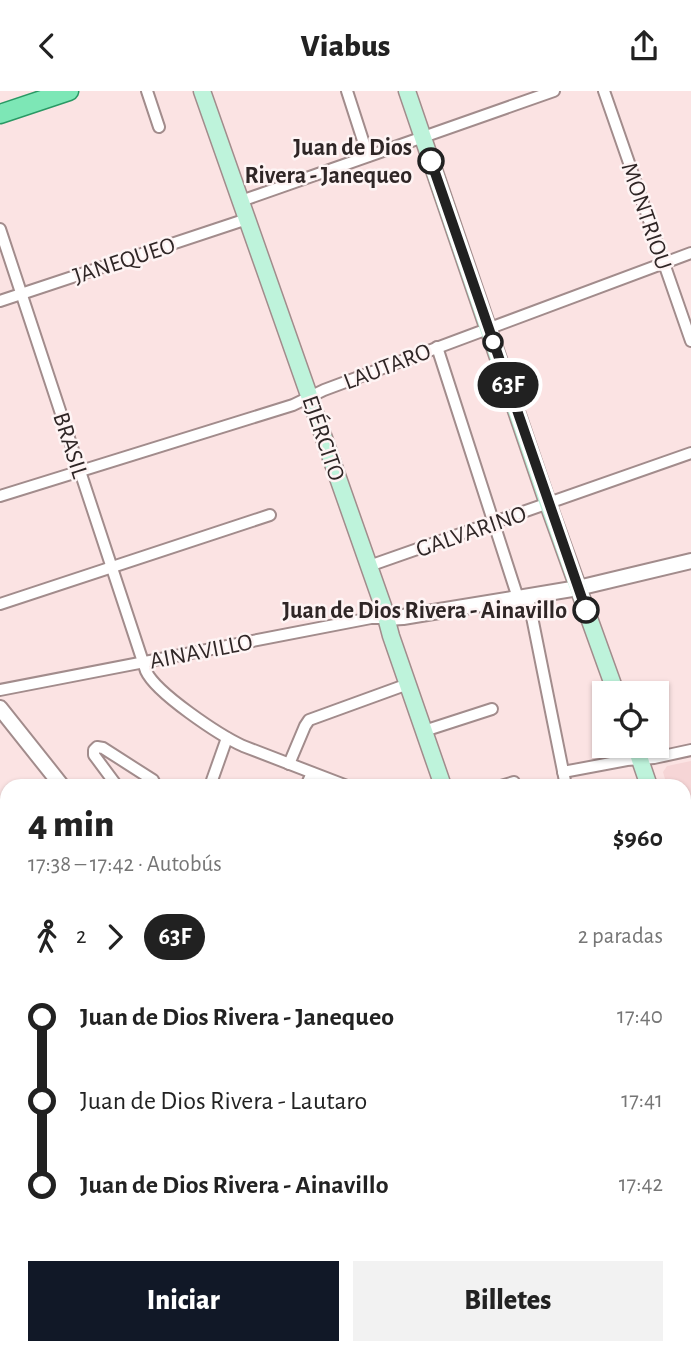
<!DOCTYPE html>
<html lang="es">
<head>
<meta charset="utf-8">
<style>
	:root { --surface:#fff; --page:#f2f2f2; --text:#222; --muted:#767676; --accent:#111827 }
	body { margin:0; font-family:"Alegreya Sans",sans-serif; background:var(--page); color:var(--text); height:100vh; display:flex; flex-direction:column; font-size:26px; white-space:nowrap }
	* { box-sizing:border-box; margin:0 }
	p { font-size:23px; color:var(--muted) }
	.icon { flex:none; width:38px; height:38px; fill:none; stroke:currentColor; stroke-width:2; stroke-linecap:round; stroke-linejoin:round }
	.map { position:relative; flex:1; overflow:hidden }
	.side { position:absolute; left:0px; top:688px; width:691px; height:576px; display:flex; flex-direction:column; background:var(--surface); border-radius:21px 21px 0 0; box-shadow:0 2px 5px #0004 }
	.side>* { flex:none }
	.badge { padding:0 14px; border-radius:23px; font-size:24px; line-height:46px }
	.tools { position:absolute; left:592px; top:590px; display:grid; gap:14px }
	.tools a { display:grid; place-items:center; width:77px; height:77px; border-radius:0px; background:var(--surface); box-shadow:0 2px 5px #0004; font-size:35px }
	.map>.badge { position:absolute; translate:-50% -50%; box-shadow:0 0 0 4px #fff }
	.legs { display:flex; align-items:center; gap:10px; height:77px; padding:0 28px; font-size:23px }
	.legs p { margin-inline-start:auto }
	.head { display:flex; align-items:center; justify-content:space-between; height:119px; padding:0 28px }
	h1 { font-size:38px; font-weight:800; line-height:52px }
	.cta { display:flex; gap:14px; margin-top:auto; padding:14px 28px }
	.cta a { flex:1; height:80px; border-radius:0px; background:var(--accent); color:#fff; font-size:28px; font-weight:800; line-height:80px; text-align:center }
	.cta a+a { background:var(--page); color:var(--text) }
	ul { padding:0 28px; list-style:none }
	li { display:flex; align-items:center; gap:24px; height:84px; font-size:26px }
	li i { display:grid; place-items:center; width:10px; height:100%; margin:0 9px; background:currentColor }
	li i::after { content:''; width:18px; height:18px; margin:-9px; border:5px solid; border-radius:50%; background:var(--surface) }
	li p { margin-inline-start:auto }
	li:first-child i { background:linear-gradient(#0000 50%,currentColor 0) }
	li:last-child i { background:linear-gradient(currentColor 50%,#0000 0) }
	header { display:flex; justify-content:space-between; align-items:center; height:91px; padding:0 28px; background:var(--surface); font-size:32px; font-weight:800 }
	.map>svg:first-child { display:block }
	.built { fill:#f6d5d6 }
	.green { fill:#e5c2c3 }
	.water { fill:#ae8c8d; stroke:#886d6e; stroke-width:2 }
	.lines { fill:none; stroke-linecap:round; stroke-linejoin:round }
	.minor-casing { stroke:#a28c8c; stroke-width:14 }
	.tertiary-casing { stroke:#a28c8c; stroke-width:18 }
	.secondary-casing { stroke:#a28c8c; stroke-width:19 }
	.primary-casing { stroke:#299964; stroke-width:21 }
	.minor { stroke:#fff; stroke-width:10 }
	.tertiary { stroke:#fff; stroke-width:14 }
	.secondary { stroke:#bef3db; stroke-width:16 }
	.primary { stroke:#7de7b6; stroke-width:18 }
	.rail { stroke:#958585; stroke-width:3.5 }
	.line-1-casing { stroke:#fff; stroke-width:16 }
	.line-1 { stroke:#212121; stroke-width:10 }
	.stop-1-dot { fill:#fff; stroke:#212121; stroke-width:3.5 }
	.labels { text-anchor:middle; stroke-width:5; stroke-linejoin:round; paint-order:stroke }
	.stop-label { font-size:24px; font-weight:bold; fill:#2f2626; stroke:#fef4f4; text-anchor:end }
	.street-label { font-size:24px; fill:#2f2626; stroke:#fef4f4 }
</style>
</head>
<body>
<header><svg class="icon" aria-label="back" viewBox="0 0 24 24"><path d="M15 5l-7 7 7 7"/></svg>Viabus<svg class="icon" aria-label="share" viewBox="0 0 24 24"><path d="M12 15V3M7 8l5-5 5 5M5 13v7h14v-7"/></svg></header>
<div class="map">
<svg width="691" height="1263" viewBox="0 0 691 1263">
	<rect width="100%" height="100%" fill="#fbe3e3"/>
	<g class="built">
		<path d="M691,670V768L684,747V695H667L663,681L667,675Z"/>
		<path d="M0,1098L7,1133V1212L0,1176Z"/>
	</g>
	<path class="green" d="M542,1256L566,1263H369L368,1257Z"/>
	<path class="water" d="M379,1257H466L471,1263H435L428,1259L422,1258L419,1259L416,1263H380Z"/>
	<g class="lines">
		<g class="minor-casing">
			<g id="minor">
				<path d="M147,0L159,36"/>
				<path d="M347,0L368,65"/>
				<path d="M604,0L691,250"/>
				<path d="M241,110L554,0"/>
				<path d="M0,138L146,580C156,602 219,644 243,655L347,695"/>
				<path d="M0,210L247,128"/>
				<path d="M437,256L518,507"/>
				<path d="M0,405L293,314L324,299L691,162"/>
				<path d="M369,475L691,362"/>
				<path d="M528,506L566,695"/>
				<path d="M0,513L270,424"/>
				<path d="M0,599L371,527H386"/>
				<path d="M424,640L492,618"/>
				<path d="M289,673L305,635L309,629L408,593"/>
				<path d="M563,681L627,669L654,667L691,659"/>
				<path d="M117,695L94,664V659L97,656L103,657L153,689L156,695"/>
				<path d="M210,695L227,647"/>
				<path d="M306,695L312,682"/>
				<path d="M501,695L514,691"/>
				<path d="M684,841H691"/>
				<path d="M0,1009L7,1015"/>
				<path d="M684,1010H691"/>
				<path d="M0,1028L7,1027"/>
				<path d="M0,1058L7,1091"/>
				<path d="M684,1134H691"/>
				<path d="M41,1256L43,1263"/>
				<path d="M130,1263L143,1256"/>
				<path d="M282,1263L296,1256"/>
			</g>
		</g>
		<g class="tertiary-casing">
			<g id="tertiary">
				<path d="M386,527L403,526L578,497L691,470"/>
				<path d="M0,617L62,695"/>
				<path d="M0,835L7,861"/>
				<path d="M684,921L691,920"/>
				<path d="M0,1244L4,1263"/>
				<path d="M111,1256L112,1263"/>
				<path d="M570,1256L595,1263"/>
			</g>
		</g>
		<g class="secondary-casing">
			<g id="secondary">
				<path d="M202,0L383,515L391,545L443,695"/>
				<path d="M407,0L548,413L616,602"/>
				<path d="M635,654L649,695"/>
				<path d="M684,794L691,814"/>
				<path d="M640,1256L642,1263"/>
			</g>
		</g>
		<g class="primary-casing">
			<path id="primary" d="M0,23L69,0"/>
		</g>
		<use href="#minor" class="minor"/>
		<use href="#tertiary" class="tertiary"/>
		<use href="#secondary" class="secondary"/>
		<use href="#primary" class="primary"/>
		<g class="rail">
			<path d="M0,1158L7,1192"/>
			<path d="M21,1256L22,1263"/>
		</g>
	</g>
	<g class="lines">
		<g class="line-1-casing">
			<path id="line-1" d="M431,70L586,519"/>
		</g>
		<use href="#line-1" class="line-1"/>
	</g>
	<g class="stop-1-dot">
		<circle cx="431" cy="70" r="12"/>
		<circle cx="493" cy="251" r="9"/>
		<circle cx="586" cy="519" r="12"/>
	</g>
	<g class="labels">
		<g class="stop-label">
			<text x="412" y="64">Juan de Dios<tspan x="412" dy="28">Rivera - Janequeo</tspan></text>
			<text x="567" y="527">Juan de Dios Rivera - Ainavillo</text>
		</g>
		<g class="street-label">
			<text transform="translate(647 125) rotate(71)" y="8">MONTRIOU</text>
			<text transform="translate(124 169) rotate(-18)" y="8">JANEQUEO</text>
			<text transform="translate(387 275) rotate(-21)" y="8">LAUTARO</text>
			<text transform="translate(324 347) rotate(71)" y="8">EJÉRCITO</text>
			<text transform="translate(71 354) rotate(72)" y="8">BRASIL</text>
			<text transform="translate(471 440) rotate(-19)" y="8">GALVARINO</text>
			<text transform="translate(201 560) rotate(-11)" y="8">AINAVILLO</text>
		</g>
	</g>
</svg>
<div class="tools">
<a><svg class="icon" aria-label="locate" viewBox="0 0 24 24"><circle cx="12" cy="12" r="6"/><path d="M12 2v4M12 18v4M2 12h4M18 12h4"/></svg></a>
</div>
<b class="badge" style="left:508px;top:294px;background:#212121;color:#fff">63F</b>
<section class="side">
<div class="head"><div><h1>4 min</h1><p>17:38 – 17:42 · Autobús</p></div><b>$960</b></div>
<div class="legs"><svg class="icon" aria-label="walk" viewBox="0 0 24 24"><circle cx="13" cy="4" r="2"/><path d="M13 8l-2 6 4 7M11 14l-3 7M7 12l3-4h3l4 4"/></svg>2<svg class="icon" aria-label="forward" viewBox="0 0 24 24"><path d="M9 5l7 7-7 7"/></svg><b class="badge" style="background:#212121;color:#fff">63F</b><p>2 paradas</p></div>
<ul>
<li><i style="color:#212121"></i><b>Juan de Dios Rivera - Janequeo</b><p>17:40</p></li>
<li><i style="color:#212121"></i><span>Juan de Dios Rivera - Lautaro</span><p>17:41</p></li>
<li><i style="color:#212121"></i><b>Juan de Dios Rivera - Ainavillo</b><p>17:42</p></li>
</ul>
<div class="cta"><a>Iniciar</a><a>Billetes</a></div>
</section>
</div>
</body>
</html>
